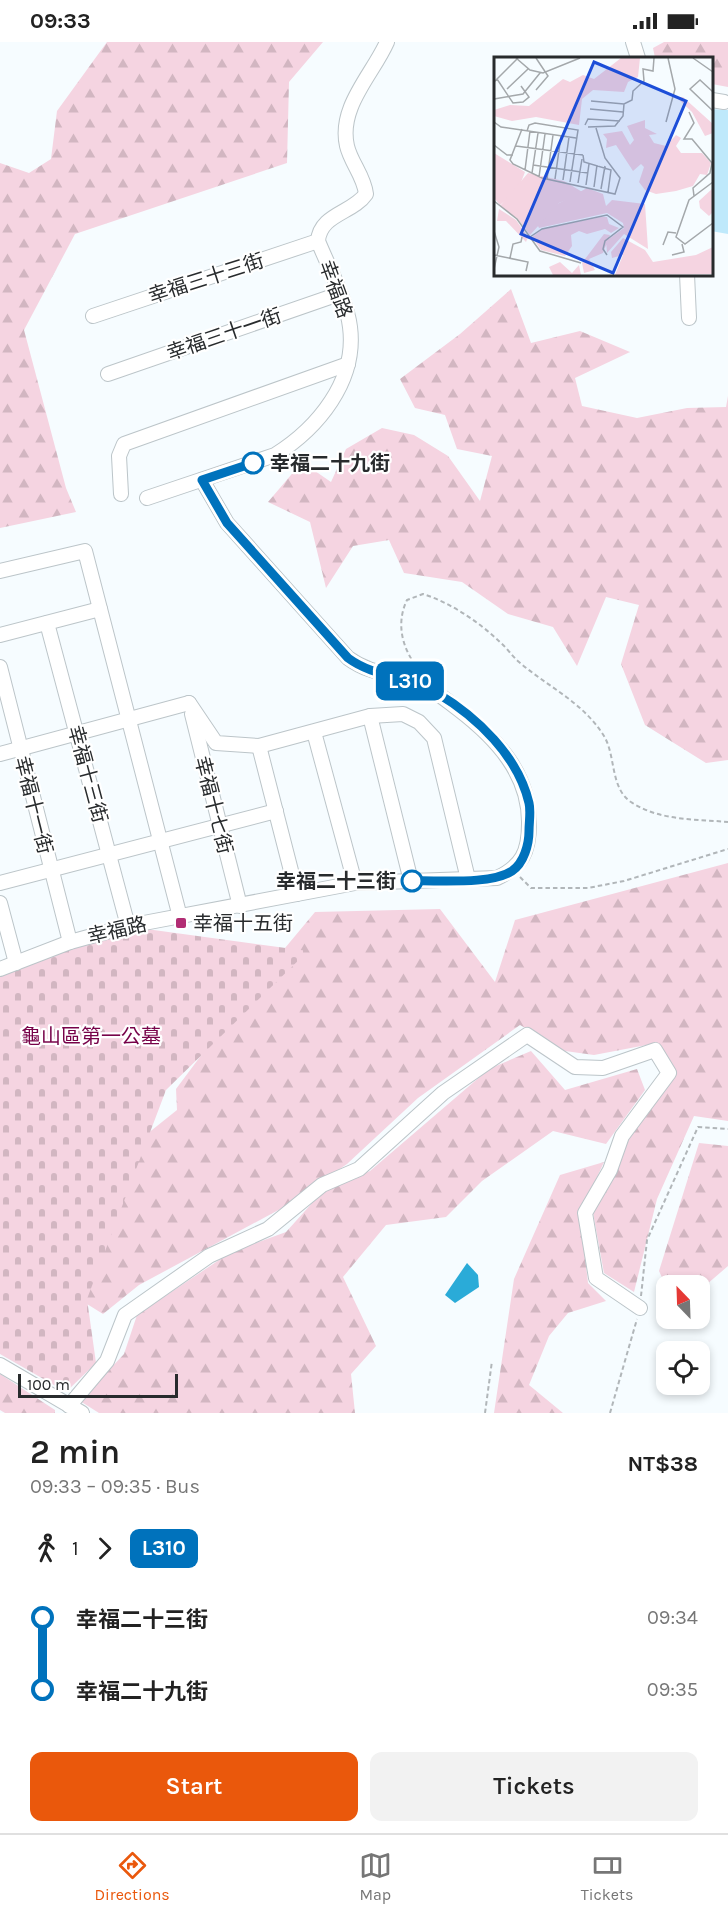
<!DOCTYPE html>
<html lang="en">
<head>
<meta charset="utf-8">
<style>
	:root { --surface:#fff; --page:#f2f2f2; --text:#222; --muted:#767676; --line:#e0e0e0; --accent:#ea580c }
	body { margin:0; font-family:Karla,"Noto Sans TC",sans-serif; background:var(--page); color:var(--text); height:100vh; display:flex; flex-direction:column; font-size:22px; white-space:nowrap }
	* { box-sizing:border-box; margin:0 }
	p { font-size:20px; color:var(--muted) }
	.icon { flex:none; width:33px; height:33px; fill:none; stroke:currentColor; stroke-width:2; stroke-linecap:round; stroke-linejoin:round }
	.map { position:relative; height:1371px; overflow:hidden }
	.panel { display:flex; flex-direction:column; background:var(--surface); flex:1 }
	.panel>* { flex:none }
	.badge { padding:0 12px; border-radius:9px; font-size:21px; line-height:39px }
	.needle { width:39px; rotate:337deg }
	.tools { position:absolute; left:656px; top:1233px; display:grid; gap:12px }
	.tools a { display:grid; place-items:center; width:54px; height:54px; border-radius:12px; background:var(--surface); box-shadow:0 3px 9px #0003; font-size:30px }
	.scale { position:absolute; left:18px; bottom:15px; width:160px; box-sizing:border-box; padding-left:6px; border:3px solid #282b2d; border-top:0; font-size:16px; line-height:21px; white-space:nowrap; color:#282b2d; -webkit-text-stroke:4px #fff; paint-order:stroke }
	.map>.badge { position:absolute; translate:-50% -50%; box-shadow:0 0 0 3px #fff }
	.legs { display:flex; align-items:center; gap:9px; height:66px; padding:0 30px; font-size:20px }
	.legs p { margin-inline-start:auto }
	.overview { display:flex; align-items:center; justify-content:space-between; height:102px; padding:0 30px }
	h1 { font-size:33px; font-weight:600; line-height:45px }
	.cta { display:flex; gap:12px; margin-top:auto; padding:12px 30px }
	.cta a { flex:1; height:69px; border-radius:12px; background:var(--accent); color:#fff; font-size:24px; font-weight:600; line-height:69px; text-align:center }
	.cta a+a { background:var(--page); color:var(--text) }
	ul { padding:0 30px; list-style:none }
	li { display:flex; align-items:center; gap:21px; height:72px; font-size:22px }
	li i { display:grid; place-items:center; width:9px; height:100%; margin:0 8px; background:currentColor }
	li i::after { content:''; width:15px; height:15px; margin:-8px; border:4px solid; border-radius:50%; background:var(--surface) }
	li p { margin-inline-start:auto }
	li:first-child i { background:linear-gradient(#0000 50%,currentColor 0) }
	li:last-child i { background:linear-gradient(currentColor 50%,#0000 0) }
	.status { display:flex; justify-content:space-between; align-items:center; height:42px; padding:0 30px; background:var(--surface); direction:ltr }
	.status svg { height:16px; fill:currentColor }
	.tabs { display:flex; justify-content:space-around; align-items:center; height:84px; border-top:2px solid var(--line); background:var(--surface); font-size:16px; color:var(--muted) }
	.tabs a { display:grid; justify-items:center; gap:3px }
	.tabs .current { color:var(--accent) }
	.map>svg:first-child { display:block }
	.forest { fill:url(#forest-firs) }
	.cemetery { fill:url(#cemetery-stones) }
	.water { fill:#2aabd8 }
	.building { fill:#bfe9fb }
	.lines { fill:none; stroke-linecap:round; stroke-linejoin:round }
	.minor-casing { stroke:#bcc5c9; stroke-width:16 }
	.path { stroke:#b1b6b9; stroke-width:2; stroke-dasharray:4.5 3; stroke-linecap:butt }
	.minor { stroke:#fff; stroke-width:14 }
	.line-1-casing { stroke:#fff; stroke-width:14 }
	.line-1 { stroke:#0072bc; stroke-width:9 }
	.stop-1-dot { fill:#fff; stroke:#0072bc; stroke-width:3 }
	.poi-dot { fill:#b12d74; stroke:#fff; stroke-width:2 }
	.labels { text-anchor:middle; stroke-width:4.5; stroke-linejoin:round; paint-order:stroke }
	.street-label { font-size:20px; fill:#282b2d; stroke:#fff }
	.stop-label { font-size:20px; font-weight:bold; fill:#282b2d; stroke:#fff; text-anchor:start }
	.poi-label { font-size:20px; fill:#282b2d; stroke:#fff; text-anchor:start }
	.park-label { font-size:20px; fill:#770249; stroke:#fff }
	.inset-road { fill:none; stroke:#a4a8ab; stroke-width:1.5 }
	.view { fill:#1d4ed8; fill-opacity:0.15; stroke:#1d4ed8; stroke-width:3 }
	.inset-edge { fill:none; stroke:#282b2d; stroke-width:3 }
</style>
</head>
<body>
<div class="status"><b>09:33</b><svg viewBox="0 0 49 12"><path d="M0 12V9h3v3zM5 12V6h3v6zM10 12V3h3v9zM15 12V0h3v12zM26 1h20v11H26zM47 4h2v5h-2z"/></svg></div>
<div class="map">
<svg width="728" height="1371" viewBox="0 0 728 1371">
	<defs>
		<pattern id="forest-firs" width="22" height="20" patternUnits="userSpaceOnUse" patternTransform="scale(1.5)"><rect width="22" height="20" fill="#f5d4e1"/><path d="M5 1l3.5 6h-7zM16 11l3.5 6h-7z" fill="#d2b6c1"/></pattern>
		<pattern id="cemetery-stones" width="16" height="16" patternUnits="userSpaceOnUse" patternTransform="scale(1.5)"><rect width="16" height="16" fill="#f5d4e1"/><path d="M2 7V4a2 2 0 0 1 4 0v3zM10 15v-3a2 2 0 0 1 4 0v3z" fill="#d2b6c1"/></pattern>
	</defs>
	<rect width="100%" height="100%" fill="#f6fcff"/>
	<g class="forest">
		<path d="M107,0H323L289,40L287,121L75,192L24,288L66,446L76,470L0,486V121L29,131L51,117L57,69Z"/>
		<path d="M664,0H728V45L712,42V16H655L653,6Z"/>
		<path d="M511,247L531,301L580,289L630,310L575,336L582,364L637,376L687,366L726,365L728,354V718L706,721L645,683L621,622L639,563L606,555L577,624L553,585L508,572L462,540L404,531L389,498L353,504L326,546L310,480L268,460L302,420L331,440L346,407L382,386L414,393L448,414L480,459L492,414L457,407L445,373L415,366L400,337L460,292Z"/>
		<path d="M728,821V1079L694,1074L657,1157L634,1250L604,1231L593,1171L630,1095L676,1033L657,1001L594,1013L565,1009L520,983L418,1056L347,1122L284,1165L139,1243L103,1272L79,1257L122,1112L177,1068L176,1047L250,948L315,870L440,867L495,940L515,878Z"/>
		<path d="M531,1009L565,1048L637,1027L645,1048L606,1102L553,1089L482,1139L446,1175L386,1183L343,1235L376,1304L351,1332L355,1371H99L80,1359L124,1312L137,1273L231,1210L286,1190L323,1149L370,1129L489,1027Z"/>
		<path d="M699,1101L728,1104V1224L699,1249V1244H666L659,1229Z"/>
		<path d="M604,1120L580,1172L588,1241L606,1259L568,1271L549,1294L529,1343L563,1371H494L514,1237L560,1133Z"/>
		<path d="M0,1332L55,1368V1371H5L0,1368Z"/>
	</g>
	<path class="cemetery" d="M139,886L308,909L166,1048L87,1257L96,1321L66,1350L0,1312V931L72,904Z"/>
	<path class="water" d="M467,1221L478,1233L479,1245L455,1261L445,1253Z"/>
	<path class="building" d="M711,67L728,68V192L711,189Z"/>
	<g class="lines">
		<g class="minor-casing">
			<g id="minor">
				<path d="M633,0L638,16"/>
				<path d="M712,58L724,60"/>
				<path d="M687,232L689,276"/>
				<path d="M93,274L318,199"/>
				<path d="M108,332L339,252"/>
				<path d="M121,452L119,414L124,402L348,322"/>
				<path d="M147,456L275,413C318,386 357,339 350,285C347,259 328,224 318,199C320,172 353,171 366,152C364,134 351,121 347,104C338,65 373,32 387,0"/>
				<path d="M0,529L85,509L180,875"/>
				<path d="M47,581L128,884"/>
				<path d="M0,593L100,567"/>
				<path d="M0,625L70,900"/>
				<path d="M189,661L216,701L259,704L370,674L403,672L419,680L434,696L468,837"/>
				<path d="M192,672L240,864"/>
				<path d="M370,674L411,839"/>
				<path d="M314,690L355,841"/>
				<path d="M259,704L297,852"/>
				<path d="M0,712L189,661"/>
				<path d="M0,841L276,769"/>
				<path d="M0,861L16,921"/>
				<path d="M0,927L70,900L128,884L355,841L497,836C522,824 529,810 529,782C530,732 496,696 458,667C446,658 435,648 420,642C395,632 371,633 348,616L227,481L202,438"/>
				<path d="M0,1323L82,1371"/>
				<path d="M69,1364L107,1319L125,1273L209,1214L268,1187L322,1143L359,1127L443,1051L527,993L575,1025L603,1026L655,1008L669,1031L622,1094L610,1128L585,1171L596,1236L640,1266"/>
			</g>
		</g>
		<g class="path">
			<path d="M420,629C403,609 395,583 407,558L423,552C451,561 479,580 500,600C507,606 512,614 519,620C548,645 583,660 604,694C616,714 610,746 631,760C659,779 696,777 728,780"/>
			<path d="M520,835L531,846H588L624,839L728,807"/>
			<path d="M641,1254L647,1198L698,1085L728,1087"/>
			<path d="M485,1371L492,1319"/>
			<path d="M610,1371L637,1277"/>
		</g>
		<use href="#minor" class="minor"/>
	</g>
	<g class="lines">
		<g class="line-1-casing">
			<path id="line-1" d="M253,421L202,438L227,481L348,616C375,636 409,634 437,651C477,675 518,714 529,761C531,769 529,780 529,789C529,802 524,821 512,829C491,843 438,838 412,839"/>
		</g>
		<use href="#line-1" class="line-1"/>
	</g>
	<g class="stop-1-dot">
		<circle cx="253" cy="421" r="10"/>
		<circle cx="412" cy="839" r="10"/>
	</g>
	<rect class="poi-dot" x="175" y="875" width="12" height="12" rx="3"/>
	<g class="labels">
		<g class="street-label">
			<text transform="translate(206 236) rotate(-18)" y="7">幸福三十三街</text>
			<text transform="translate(336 247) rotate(70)" y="7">幸福路</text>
			<text transform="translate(224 292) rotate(-19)" y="7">幸福三十一街</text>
			<text transform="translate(88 732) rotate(75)" y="7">幸福十三街</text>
			<text transform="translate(34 763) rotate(76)" y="7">幸福十一街</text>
			<text transform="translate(214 763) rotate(76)" y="7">幸福十七街</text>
			<text transform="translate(117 888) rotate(-13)" y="7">幸福路</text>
		</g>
		<g class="stop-label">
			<text x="270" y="428">幸福二十九街</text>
			<text x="396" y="846" text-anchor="end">幸福二十三街</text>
		</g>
		<g class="poi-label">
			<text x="193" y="888">幸福十五街</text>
		</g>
		<g class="park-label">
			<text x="91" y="1001">龜山區第一公墓</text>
		</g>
	</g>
	<g transform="translate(494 15)">
		<rect width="219" height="219" fill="#f6fcff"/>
		<path d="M127,1H146L144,20L134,25L130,35L99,33L88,42L85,68L42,60L18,64L0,59V53L16,48L35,49L69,22L76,25L89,18L100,22ZM182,40H189L219,67V76L211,79L198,55ZM151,63V71L163,77L155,78L160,86L172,89L182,78L187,81L182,89L187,96H208L217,106L213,118L206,117L199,129L182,134L162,137L151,133L145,125L150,110L147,107L139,114L122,88L112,91L113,82L109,77L128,74L136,88L140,83L133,69ZM0,96L31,115L24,133L6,148L0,141ZM93,131L109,137L112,149L118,143L151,147L154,192L130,177L113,196L112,184L130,171L129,166L113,156L45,171L43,167L56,151ZM5,152L22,163L34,180L32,185L12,164H3ZM107,160H113L115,167L125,171L117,176L111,172L93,177L85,174L77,178L78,189L71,199L47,193L38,180L49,172ZM110,177L116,178L109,196L95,202L101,213L90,216L88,206ZM129,181L151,193L159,205L202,198L219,190V217L121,218L129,198L118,201L117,195ZM66,205L78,216L85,208L87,218H59L55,210Z" fill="#f5d4e1"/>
		<path d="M34,116L70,124L90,136L65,146L36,178L23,161L6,149Z" fill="#f5d4e1"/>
		<path d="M219,131V155L215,159L206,151L205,144Z" fill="#f5d4e1"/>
		<path class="inset-road" d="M22,1L36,13L49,16L86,1M199,1L219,15M3,22L19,46L29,45L35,40L27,29M0,25L24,1M13,32L34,12M42,33L54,19L42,1M219,35L206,23L196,32L219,54M0,42L29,37L46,16M97,44L130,47L138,43L139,34L150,24L149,12L159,14L160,1M96,52L129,55M195,55L200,66L190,82H198L218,106L216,116L199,131L200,139M0,65L7,70L82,81M172,65L181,32L174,1M91,68L94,62L126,64M94,70L121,69L129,59L130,47M28,72L16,103L19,107L48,121L121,137L126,121L111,101L102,71M33,74L35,68L41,66L84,73L76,125M0,88L13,98H19M22,89L89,98M89,98L90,105L117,113L114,135M39,108L94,116M31,113L36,74M38,116L44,76M45,120L51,77M53,122L59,78M61,122L67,79M69,123L75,80M219,125L195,143L182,180L191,187L219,166M84,126L88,102M92,128L95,107M100,130L103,108M107,132L111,109M0,144L23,162L46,194L87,206M0,174L5,190L0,212M36,180L48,172L113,158L129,170L111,184L109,192L113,198M169,188L174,175L182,176M0,198L34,205L32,214M178,198L190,195L188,187M16,201L19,187L27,185L28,180"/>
		<path class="view" d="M100,5L192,44L119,216L27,177Z"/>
		<rect width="219" height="219" class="inset-edge"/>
	</g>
</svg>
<div class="tools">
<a><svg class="needle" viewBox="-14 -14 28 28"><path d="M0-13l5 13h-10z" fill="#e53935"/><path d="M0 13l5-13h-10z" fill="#767676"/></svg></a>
<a><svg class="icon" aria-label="locate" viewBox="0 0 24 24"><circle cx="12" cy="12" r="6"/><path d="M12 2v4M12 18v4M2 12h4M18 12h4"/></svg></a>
</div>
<div class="scale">100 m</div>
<b class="badge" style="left:410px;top:639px;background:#0072bc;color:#fff">L310</b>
</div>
<section class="panel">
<div class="overview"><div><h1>2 min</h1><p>09:33 – 09:35 · Bus</p></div><b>NT$38</b></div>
<div class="legs"><svg class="icon" aria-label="walk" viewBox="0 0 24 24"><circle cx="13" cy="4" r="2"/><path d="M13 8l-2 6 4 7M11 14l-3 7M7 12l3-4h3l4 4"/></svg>1<svg class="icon" aria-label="forward" viewBox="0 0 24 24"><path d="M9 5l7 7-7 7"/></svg><b class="badge" style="background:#0072bc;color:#fff">L310</b></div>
<ul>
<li><i style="color:#0072bc"></i><b>幸福二十三街</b><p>09:34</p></li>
<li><i style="color:#0072bc"></i><b>幸福二十九街</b><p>09:35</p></li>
</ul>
<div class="cta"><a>Start</a><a>Tickets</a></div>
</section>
<nav class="tabs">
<a class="current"><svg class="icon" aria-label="directions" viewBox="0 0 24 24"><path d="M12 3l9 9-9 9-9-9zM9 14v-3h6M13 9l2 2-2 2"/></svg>Directions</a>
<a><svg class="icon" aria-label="map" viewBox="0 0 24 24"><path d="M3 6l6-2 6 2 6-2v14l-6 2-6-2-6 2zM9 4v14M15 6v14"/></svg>Map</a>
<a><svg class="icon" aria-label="tickets" viewBox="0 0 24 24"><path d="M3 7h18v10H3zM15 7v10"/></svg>Tickets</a>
</nav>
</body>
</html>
